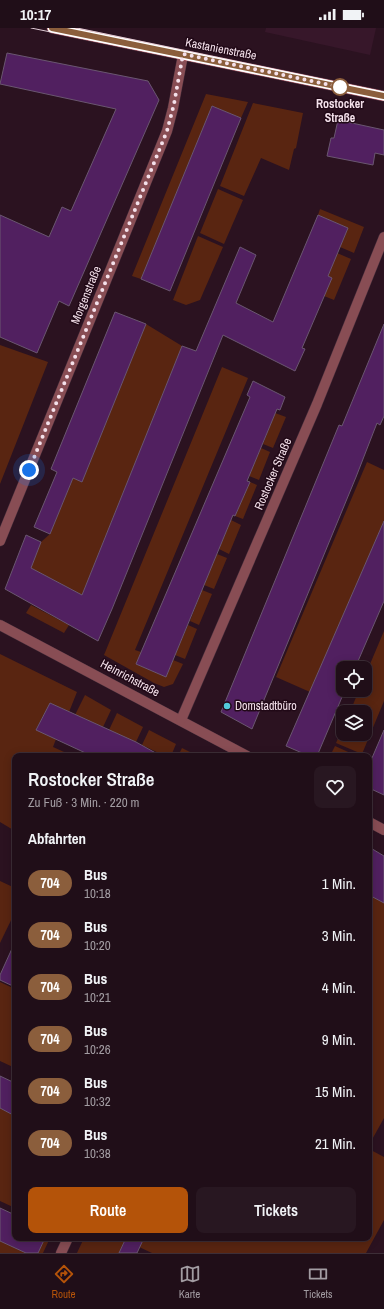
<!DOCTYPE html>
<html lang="de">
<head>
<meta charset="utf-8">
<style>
	:root { --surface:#200e18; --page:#281721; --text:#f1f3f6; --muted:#a29ca2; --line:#3d2e37; --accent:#b45309 }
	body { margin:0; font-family:"Archivo Narrow",sans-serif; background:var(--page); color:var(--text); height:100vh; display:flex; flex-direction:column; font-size:15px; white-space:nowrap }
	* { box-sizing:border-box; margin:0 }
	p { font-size:13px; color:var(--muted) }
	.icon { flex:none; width:22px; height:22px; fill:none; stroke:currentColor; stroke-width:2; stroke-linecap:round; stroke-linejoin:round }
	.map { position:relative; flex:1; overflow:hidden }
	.drawer { position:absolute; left:12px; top:725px; width:360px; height:488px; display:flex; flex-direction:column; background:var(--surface); border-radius:8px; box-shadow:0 2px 10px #0003,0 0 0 1px var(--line) }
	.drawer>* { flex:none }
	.badge { padding:0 8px; border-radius:13px; font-size:14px; line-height:26px }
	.controls { position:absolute; left:336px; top:633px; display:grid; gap:8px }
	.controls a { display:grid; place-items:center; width:36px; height:36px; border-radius:8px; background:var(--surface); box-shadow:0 2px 10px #0003,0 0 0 1px var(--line); font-size:20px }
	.you { position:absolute; width:20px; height:20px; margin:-10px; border:3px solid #fff; border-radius:50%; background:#1a73e8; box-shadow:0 0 0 6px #1a73e833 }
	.map>.badge { position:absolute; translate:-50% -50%; box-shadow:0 0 0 2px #fff }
	h2 { padding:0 16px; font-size:15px; line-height:36px }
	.round { display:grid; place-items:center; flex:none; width:42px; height:42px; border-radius:8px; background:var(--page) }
	.headline { display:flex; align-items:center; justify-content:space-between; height:68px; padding:0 16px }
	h1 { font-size:19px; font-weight:600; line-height:30px }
	.primary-button { display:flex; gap:8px; margin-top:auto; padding:8px 16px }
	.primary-button a { flex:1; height:46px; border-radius:8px; background:var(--accent); color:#fff; font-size:16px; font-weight:600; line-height:46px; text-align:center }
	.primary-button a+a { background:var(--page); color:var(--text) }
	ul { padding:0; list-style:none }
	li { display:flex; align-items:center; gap:12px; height:52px; padding:0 16px }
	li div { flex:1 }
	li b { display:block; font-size:15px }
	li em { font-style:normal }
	li .badge { min-width:44px; font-weight:700; text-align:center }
	.status { display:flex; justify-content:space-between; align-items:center; height:28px; padding:0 20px; background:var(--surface); direction:ltr }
	.status svg { height:11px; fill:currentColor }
	.menu { display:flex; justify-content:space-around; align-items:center; height:56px; border-top:1px solid var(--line); background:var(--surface); font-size:11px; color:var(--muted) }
	.menu a { display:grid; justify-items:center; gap:2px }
	.menu .selected { color:var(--accent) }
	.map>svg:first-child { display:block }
	.built { fill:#37172a }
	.green { fill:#592511 }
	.building { fill:#512060; stroke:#6a5670 }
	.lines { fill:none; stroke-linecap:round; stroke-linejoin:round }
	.minor-casing { stroke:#472f3c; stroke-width:11 }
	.secondary-casing { stroke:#472f3c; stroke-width:11 }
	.minor { stroke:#884d54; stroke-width:10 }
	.secondary { stroke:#c66874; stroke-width:10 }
	.tram { stroke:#dfcbd5; stroke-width:1 }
	.line-casing { stroke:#fff; stroke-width:9 }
	.line { stroke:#8b5e3c; stroke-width:6 }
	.walk { stroke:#f4e1eb; stroke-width:4; stroke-dasharray:0 7.2 }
	.stop-dot { fill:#fff; stroke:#8b5e3c; stroke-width:2 }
	.poi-dot { fill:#53cbdb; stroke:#210917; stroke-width:1.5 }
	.labels { text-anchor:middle; stroke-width:3; stroke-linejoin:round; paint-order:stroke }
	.street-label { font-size:12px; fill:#f4e1eb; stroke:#210917 }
	.stop-label { font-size:12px; font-weight:bold; fill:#f4e1eb; stroke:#210917 }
	.poi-label { font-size:12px; fill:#f4e1eb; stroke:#210917; text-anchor:start }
</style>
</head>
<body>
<div class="status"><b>10:17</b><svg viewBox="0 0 49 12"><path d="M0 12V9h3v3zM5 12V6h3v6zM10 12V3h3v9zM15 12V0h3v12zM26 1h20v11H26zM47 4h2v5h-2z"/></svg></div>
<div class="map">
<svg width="384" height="1225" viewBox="0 0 384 1225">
	<rect width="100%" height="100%" fill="#2b1220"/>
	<path class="built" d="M266,0H376L370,27L265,4Z"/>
	<g class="green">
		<path d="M206,66L248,74L241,90L212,78L141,251L132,248Z"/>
		<path d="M253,75L303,85L296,120L294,121L289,142L261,130L244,168L220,158Z"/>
		<path d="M218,161L243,172L224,216L200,205Z"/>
		<path d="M320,181L364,199L354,225L340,219L348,200L318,187Z"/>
		<path d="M198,208L223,219L200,272L186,277L173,272Z"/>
		<path d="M337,225L351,231L334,272L324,268L328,248Z"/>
		<path d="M146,296L182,318L82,567L31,540L41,514L50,506L73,450L82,454Z"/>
		<path d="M0,317L48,334L0,456Z"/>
		<path d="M222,339L248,350L135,622L141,624L136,636L166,649L173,632L183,636L173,656L164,659L154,655L104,627Z"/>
		<path d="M275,385L286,389L273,420L263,416Z"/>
		<path d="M261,420L270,424L259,452L249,448Z"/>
		<path d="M367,434L384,442V493L310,664L276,649Z"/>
		<path d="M250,454L257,457L243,491L235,488Z"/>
		<path d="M231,492L241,497L229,526L219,521Z"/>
		<path d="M217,526L227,530L214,561L204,557Z"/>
		<path d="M202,562L212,566L199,597L190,593Z"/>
		<path d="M31,577L69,597L64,605L26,585Z"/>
		<path d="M188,597L197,601L185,631L175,627Z"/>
		<path d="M384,603V673L362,726L336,715L343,699V706H365V684H350L359,662H365V648Z"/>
		<path d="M0,626L77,664L69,684L50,675L36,701L56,711L53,719L73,728H15V803L0,794Z"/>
		<path d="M85,667L111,682L103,699L75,687Z"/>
		<path d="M117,685L143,699L136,714L109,702Z"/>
		<path d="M149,702L176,716L171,728H165L142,717Z"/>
		<path d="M335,718L357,728H330Z"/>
		<path d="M182,720L198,728H178Z"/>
		<path d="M0,853L15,860V884L0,915Z"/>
		<path d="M369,867L384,875V1090L369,1117Z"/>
		<path d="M0,954L15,961V1040L0,1033Z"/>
		<path d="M0,1080L15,1088V1180L0,1173Z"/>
		<path d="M369,1121L384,1129V1192L366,1225H152L139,1219L144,1210H369Z"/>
		<path d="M45,1210H50L43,1225H38Z"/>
		<path d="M84,1210H120L125,1212L119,1225H77Z"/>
		<path d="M0,1213L26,1225H0Z"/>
	</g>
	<g class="building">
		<path d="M7,25L148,53L159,72L69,278L59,273L37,325L0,309V187L49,209L62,179L71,183L116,81L0,56Z"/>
		<path d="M212,78L241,90L170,263L141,251Z"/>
		<path d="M338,92L384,102V127L375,125L373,137L327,128L331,110H334Z"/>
		<path d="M318,187L348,200L328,248L332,250L302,320L305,321L295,343L223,307L112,581L98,613L5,561L26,507L41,514L31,540L82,567L182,318L196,323L240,219L256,227L236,275L273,294Z"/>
		<path d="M115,284L146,296L82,454L73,450L50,506L34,499L57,444L51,441Z"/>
		<path d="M384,296V388L380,397L377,395L356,449L252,701L221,684L339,397L342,398Z"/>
		<path d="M253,353L285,369L280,382L277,381L247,453L250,454L235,488L233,487L166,649L136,636L250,369L247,367Z"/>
		<path d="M384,493V573L355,640H343V662H345L317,728H309L286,718Z"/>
		<path d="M50,675L136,714L161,728H92L36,702Z"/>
		<path d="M384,702V767L369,760V737Z"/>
		<path d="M369,819L384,828V875L369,867Z"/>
		<path d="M15,914V959L0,952V947Z"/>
		<path d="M0,1048L15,1055V1088L0,1080Z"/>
		<path d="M0,1180L15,1187V1210H45L38,1225H26L0,1213Z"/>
		<path d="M126,1210H144L137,1225H119Z"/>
	</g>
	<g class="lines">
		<g class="minor-casing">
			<g id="minor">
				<path d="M0,513L167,103L173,80L183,27"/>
				<path d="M0,597L247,728"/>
				<path d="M181,692L317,376L384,209"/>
				<path d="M369,794L384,802"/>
				<path d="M61,1225L68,1210"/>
			</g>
		</g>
		<g class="secondary-casing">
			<path id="secondary" d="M52,0L384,68"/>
		</g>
		<use href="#minor" class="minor"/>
		<use href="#secondary" class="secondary"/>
		<g class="tram">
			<path d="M31,0L384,72"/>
			<path d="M77,0L384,64"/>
		</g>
	</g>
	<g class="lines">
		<g class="line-casing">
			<path id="line" d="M52,0L384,68"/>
		</g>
		<use href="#line" class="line"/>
		<path class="walk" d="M29,442L167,103L174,76L183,26L340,59"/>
	</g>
	<circle class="stop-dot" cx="340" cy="59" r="8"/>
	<circle class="poi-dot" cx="227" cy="678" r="4"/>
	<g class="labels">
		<g class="street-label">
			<text transform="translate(221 21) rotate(11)" y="4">Kastanienstraße</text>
			<text transform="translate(86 267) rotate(-68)" y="4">Morgenstraße</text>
			<text transform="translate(273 446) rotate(-67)" y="4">Rostocker Straße</text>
			<text transform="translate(130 650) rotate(28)" y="4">Heinrichstraße</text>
		</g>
		<g class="stop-label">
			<text x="340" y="80">Rostocker<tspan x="340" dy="14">Straße</tspan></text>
		</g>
		<g class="poi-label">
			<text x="235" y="682">Domstadtbüro</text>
		</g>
	</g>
</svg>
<div class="controls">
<a><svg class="icon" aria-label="locate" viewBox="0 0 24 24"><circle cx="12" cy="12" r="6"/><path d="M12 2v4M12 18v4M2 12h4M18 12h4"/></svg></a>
<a><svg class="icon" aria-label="layers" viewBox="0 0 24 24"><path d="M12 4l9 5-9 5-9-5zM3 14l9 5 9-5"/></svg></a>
</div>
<div class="you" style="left:29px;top:442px"></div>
<section class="drawer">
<div class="headline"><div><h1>Rostocker Straße</h1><p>Zu Fuß · 3 Min. · 220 m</p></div><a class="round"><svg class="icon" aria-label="heart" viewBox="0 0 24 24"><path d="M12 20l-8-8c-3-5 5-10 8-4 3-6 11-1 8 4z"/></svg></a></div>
<h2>Abfahrten</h2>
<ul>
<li><span class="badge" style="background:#8b5e3c;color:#fff">704</span><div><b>Bus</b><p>10:18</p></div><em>1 Min.</em></li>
<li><span class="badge" style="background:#8b5e3c;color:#fff">704</span><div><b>Bus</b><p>10:20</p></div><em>3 Min.</em></li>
<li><span class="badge" style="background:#8b5e3c;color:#fff">704</span><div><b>Bus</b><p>10:21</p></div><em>4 Min.</em></li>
<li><span class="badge" style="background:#8b5e3c;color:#fff">704</span><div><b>Bus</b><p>10:26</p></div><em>9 Min.</em></li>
<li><span class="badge" style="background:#8b5e3c;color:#fff">704</span><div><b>Bus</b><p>10:32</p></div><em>15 Min.</em></li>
<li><span class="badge" style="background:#8b5e3c;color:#fff">704</span><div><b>Bus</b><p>10:38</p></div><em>21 Min.</em></li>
</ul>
<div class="primary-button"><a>Route</a><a>Tickets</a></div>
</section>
</div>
<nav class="menu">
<a class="selected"><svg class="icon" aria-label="directions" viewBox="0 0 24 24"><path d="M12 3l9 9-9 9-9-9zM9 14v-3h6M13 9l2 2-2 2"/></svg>Route</a>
<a><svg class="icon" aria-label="map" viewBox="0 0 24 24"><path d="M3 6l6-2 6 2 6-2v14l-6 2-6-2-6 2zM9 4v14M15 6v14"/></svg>Karte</a>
<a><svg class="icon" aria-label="tickets" viewBox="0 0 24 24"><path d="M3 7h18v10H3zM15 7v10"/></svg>Tickets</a>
</nav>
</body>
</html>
